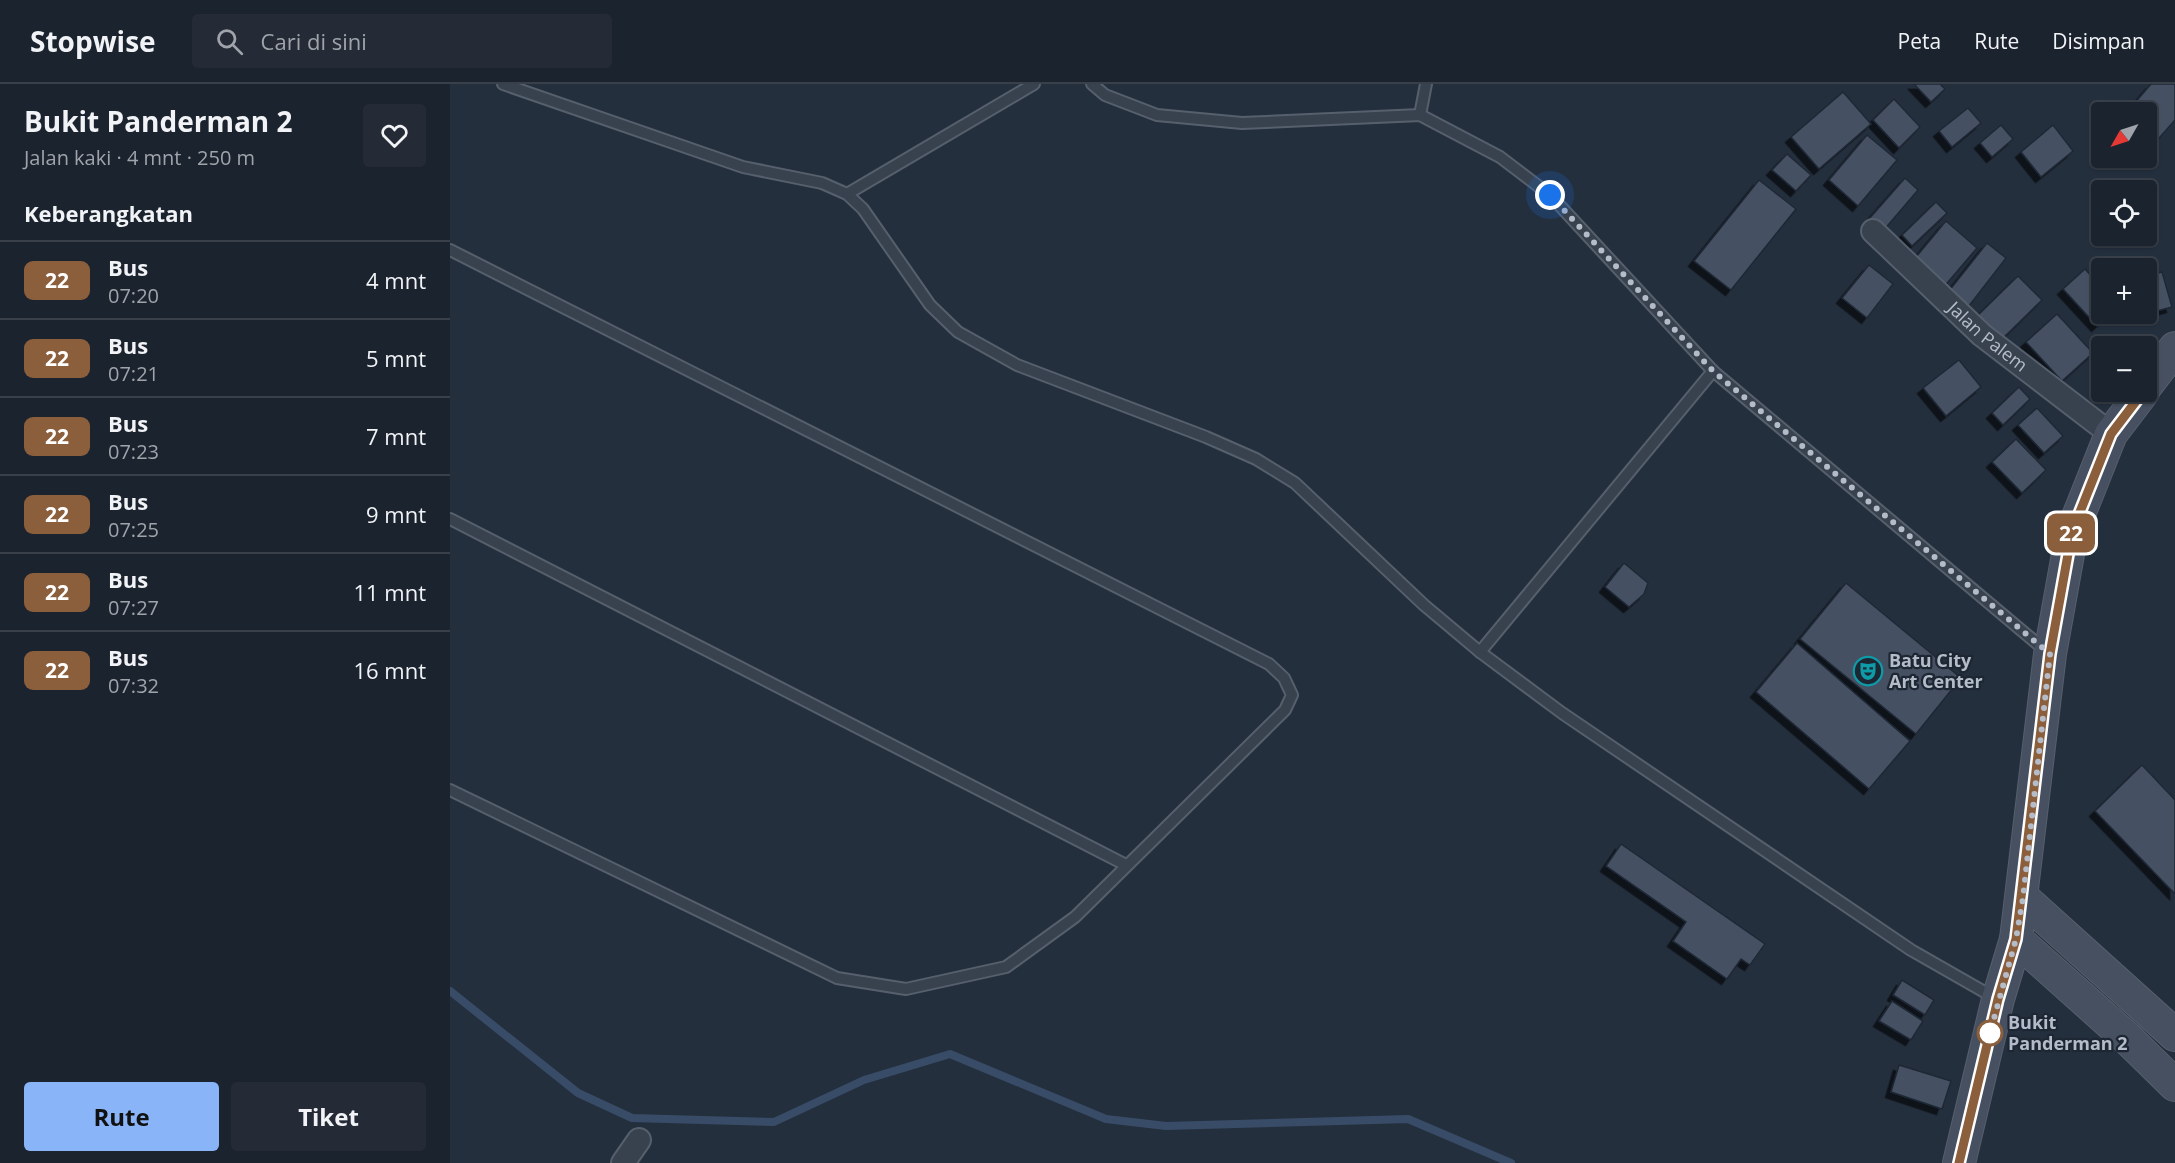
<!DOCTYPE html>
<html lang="id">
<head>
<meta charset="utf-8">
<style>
	:root { --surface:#1b232e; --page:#242b36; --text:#f1f3f6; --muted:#a0a4aa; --line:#39404a; --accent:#8ab4f8 }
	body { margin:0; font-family:"Open Sans",sans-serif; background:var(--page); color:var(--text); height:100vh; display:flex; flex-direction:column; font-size:22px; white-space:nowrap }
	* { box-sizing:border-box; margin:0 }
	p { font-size:20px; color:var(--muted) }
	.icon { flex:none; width:33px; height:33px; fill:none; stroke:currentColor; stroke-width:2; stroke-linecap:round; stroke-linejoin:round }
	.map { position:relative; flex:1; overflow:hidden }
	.sheet { display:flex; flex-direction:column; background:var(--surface); width:450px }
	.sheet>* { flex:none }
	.badge { padding:0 12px; border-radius:9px; font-size:21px; line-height:39px }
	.needle { width:39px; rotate:231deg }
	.fabs { position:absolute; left:1641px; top:18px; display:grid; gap:12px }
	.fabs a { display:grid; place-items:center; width:66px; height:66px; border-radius:6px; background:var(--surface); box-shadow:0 2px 4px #0004,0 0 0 2px var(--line); font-size:30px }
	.you { position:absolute; width:30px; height:30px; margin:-15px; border:4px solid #fff; border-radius:50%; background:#1a73e8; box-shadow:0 0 0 9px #1a73e833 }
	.map>.badge { position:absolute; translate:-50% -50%; box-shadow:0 0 0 3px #fff }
	h2 { padding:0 24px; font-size:22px; line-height:54px }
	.round { display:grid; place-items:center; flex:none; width:63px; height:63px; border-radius:6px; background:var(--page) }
	.head { display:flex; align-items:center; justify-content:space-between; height:102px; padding:0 24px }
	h1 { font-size:28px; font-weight:700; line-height:45px }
	.button { display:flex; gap:12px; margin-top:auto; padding:12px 24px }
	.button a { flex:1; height:69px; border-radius:6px; background:var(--accent); color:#111; font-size:24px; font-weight:700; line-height:69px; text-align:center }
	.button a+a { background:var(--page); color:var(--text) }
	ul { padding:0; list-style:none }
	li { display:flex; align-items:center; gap:18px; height:78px; padding:0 24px; border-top:2px solid var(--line) }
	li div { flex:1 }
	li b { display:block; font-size:22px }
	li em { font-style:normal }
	li .badge { min-width:66px; font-weight:700; text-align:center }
	header { display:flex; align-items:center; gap:36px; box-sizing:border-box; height:84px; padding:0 30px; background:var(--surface); border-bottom:2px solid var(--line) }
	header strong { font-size:28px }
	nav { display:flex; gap:33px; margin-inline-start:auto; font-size:21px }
	.search { width:420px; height:54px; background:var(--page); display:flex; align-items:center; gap:15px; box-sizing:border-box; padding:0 21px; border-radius:6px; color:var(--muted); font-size:22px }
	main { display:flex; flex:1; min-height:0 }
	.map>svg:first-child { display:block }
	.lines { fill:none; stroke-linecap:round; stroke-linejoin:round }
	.stream { stroke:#394c67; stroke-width:8 }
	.building { fill:#455162; stroke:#1f2835; stroke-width:1.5; filter:url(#shadow) }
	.lane-casing { stroke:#565f6c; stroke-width:14 }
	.street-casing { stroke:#565f6c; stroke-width:26 }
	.secondary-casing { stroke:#565f6c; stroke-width:34 }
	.lane { stroke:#38414e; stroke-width:10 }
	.street { stroke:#38414e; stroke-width:22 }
	.secondary { stroke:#465061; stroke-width:32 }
	.line-casing { stroke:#fff; stroke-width:14 }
	.line { stroke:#8b5e3c; stroke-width:9 }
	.walk { stroke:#b4bcc9; stroke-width:6; stroke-dasharray:0 10.8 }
	.stop-dot { fill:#fff; stroke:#8b5e3c; stroke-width:3 }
	.labels { text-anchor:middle; stroke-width:4.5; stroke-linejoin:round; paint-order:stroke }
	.street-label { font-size:18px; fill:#b4bcc9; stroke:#1d2633 }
	.poi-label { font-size:18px; font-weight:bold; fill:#b4bcc9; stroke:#1d2633; text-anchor:start }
	.stop-label { font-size:18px; font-weight:bold; fill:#b4bcc9; stroke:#1d2633; text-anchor:start }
</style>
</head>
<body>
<header>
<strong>Stopwise</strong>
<div class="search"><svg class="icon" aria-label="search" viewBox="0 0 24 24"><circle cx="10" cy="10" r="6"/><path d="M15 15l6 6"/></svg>Cari di sini</div>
<nav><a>Peta</a><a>Rute</a><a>Disimpan</a></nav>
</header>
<main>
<section class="sheet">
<div class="head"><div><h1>Bukit Panderman 2</h1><p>Jalan kaki · 4 mnt · 250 m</p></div><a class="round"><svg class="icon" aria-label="heart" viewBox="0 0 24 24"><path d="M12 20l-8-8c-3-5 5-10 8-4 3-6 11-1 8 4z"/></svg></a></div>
<h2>Keberangkatan</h2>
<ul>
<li><span class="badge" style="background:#8b5e3c;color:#fff">22</span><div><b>Bus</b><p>07:20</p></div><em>4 mnt</em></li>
<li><span class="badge" style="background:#8b5e3c;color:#fff">22</span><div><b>Bus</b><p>07:21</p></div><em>5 mnt</em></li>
<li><span class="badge" style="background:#8b5e3c;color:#fff">22</span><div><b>Bus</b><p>07:23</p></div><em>7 mnt</em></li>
<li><span class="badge" style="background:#8b5e3c;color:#fff">22</span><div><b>Bus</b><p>07:25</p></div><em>9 mnt</em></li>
<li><span class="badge" style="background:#8b5e3c;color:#fff">22</span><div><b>Bus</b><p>07:27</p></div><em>11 mnt</em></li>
<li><span class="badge" style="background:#8b5e3c;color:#fff">22</span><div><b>Bus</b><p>07:32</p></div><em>16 mnt</em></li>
</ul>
<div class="button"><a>Rute</a><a>Tiket</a></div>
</section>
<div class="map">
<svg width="1725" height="1079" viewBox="0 0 1725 1079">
	<defs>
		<filter id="shadow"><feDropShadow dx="-5.5" dy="5.5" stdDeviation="0" flood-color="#0009"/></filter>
	</defs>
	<rect width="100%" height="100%" fill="#242f3e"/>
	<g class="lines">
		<path class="stream" d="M0,907L128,1009L182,1034L324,1038L414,996L500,970L656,1035L716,1042L958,1035L1061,1079"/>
	</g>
	<g class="building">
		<path d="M1464,0H1490L1495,5L1481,18Z"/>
		<path d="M1701,0H1725V36L1696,69V28H1677Z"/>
		<path d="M1393,8L1421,40L1369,85L1341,53Z"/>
		<path d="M1444,15L1470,43L1449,64L1423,36Z"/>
		<path d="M1518,24L1531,39L1502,63L1489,47Z"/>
		<path d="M1551,41L1563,55L1542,73L1530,59Z"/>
		<path d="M1603,41L1623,67L1591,93L1571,68Z"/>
		<path d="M1417,51L1447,76L1408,122L1379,96Z"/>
		<path d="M1337,70L1361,91L1346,107L1322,86Z"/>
		<path d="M1455,94L1468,106L1433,147L1419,135Z"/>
		<path d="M1309,96L1346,125L1281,206L1244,177Z"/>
		<path d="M1486,118L1497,129L1462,162L1452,151Z"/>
		<path d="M1496,137L1527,164L1492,205L1461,179Z"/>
		<path d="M1537,159L1556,174L1515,227L1495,212Z"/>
		<path d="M1419,181L1443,200L1417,234L1392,214Z"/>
		<path d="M1635,185L1652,204V230H1660L1647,242L1613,205Z"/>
		<path d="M1712,188L1722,223L1684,233V230H1696V192Z"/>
		<path d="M1568,192L1592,216L1548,259L1524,235Z"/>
		<path d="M1607,230L1643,269L1612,297L1576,258Z"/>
		<path d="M1509,276L1531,303L1496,332L1473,304Z"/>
		<path d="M1569,303L1580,315L1553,341L1542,329Z"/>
		<path d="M1587,324L1613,352L1594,369L1568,341Z"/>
		<path d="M1566,355L1596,386L1572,409L1542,378Z"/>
		<path d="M1174,479L1198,499L1194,510L1179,523L1155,503Z"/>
		<path d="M1396,499L1511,594L1466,650L1350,555Z"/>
		<path d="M1347,559L1460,657L1419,705L1306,608Z"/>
		<path d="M1692,681L1725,716V810L1645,727Z"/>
		<path d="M1171,760L1315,860L1300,881L1291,875L1277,895L1223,857L1236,838L1156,782Z"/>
		<path d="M1452,896L1484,916L1475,931L1443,911Z"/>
		<path d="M1442,917L1473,937L1461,956L1429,937Z"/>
		<path d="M1449,981L1501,997L1492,1025L1441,1008Z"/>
	</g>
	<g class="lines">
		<g class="lane-casing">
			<g id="lane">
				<path d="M53,0L293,83L372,99L397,110L413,125L480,221L508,248L567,281L756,353L806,375L845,399L974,521L1030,568L1112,629L1461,866L1545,914"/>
				<path d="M642,0L655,11L707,31L792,39L970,31L1050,73L1100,111L1263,287L1596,567"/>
				<path d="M970,31L976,0"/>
				<path d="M397,110L584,0"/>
				<path d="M0,166L819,580L834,594L842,611L835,626L625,833L556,883L456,905L387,894L0,706"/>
				<path d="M0,435L676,781"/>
				<path d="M1030,568L1263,287"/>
			</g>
		</g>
		<g class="street-casing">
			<g id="street">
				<path id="s1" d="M1423,147L1532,251L1661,350"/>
				<path d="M173,1079L189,1056"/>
			</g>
		</g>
		<g class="secondary-casing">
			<g id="secondary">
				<path d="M1696,302L1725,264"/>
				<path d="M1573,814L1725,951"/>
				<path d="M1566,855L1677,954L1725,1001"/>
				<path d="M1509,1079L1548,915L1566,855L1600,570L1622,448L1661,350L1693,308"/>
			</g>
		</g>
		<use href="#lane" class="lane"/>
		<use href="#street" class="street"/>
		<use href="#secondary" class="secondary"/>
	</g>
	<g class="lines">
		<g class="line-casing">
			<path id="line" d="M1509,1079L1548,915L1566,855L1600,570L1622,448L1661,350L1693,308"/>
		</g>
		<use href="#line" class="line"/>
		<path class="walk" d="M1100,111L1263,287L1600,570L1573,814L1566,855L1538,956L1540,949"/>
	</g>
	<defs>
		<g id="theatre-ring" transform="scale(1.5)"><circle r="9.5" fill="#1d2633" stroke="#0f9aa8" stroke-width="1.5"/><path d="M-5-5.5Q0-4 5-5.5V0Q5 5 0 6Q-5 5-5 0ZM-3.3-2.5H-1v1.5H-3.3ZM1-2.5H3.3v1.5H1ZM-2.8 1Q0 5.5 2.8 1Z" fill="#0f9aa8"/></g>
	</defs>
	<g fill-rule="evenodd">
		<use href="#theatre-ring" x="1418" y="587"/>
	</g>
	<circle class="stop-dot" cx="1540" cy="949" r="12"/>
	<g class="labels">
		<g class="street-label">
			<text dy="6" stroke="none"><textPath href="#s1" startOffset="156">Jalan Palem</textPath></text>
		</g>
		<g class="poi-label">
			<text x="1439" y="583">Batu City<tspan x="1439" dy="21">Art Center</tspan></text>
		</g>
		<g class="stop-label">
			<text x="1558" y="945">Bukit<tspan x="1558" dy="21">Panderman 2</tspan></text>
		</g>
	</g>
</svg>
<div class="fabs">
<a><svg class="needle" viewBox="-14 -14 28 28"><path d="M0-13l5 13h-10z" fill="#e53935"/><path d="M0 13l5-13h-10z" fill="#a0a4aa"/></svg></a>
<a><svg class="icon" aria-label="locate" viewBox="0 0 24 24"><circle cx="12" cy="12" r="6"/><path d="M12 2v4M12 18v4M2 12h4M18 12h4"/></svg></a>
<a>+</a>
<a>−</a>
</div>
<div class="you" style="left:1100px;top:111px"></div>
<b class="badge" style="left:1621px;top:449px;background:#8b5e3c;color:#fff">22</b>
</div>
</main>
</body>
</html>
